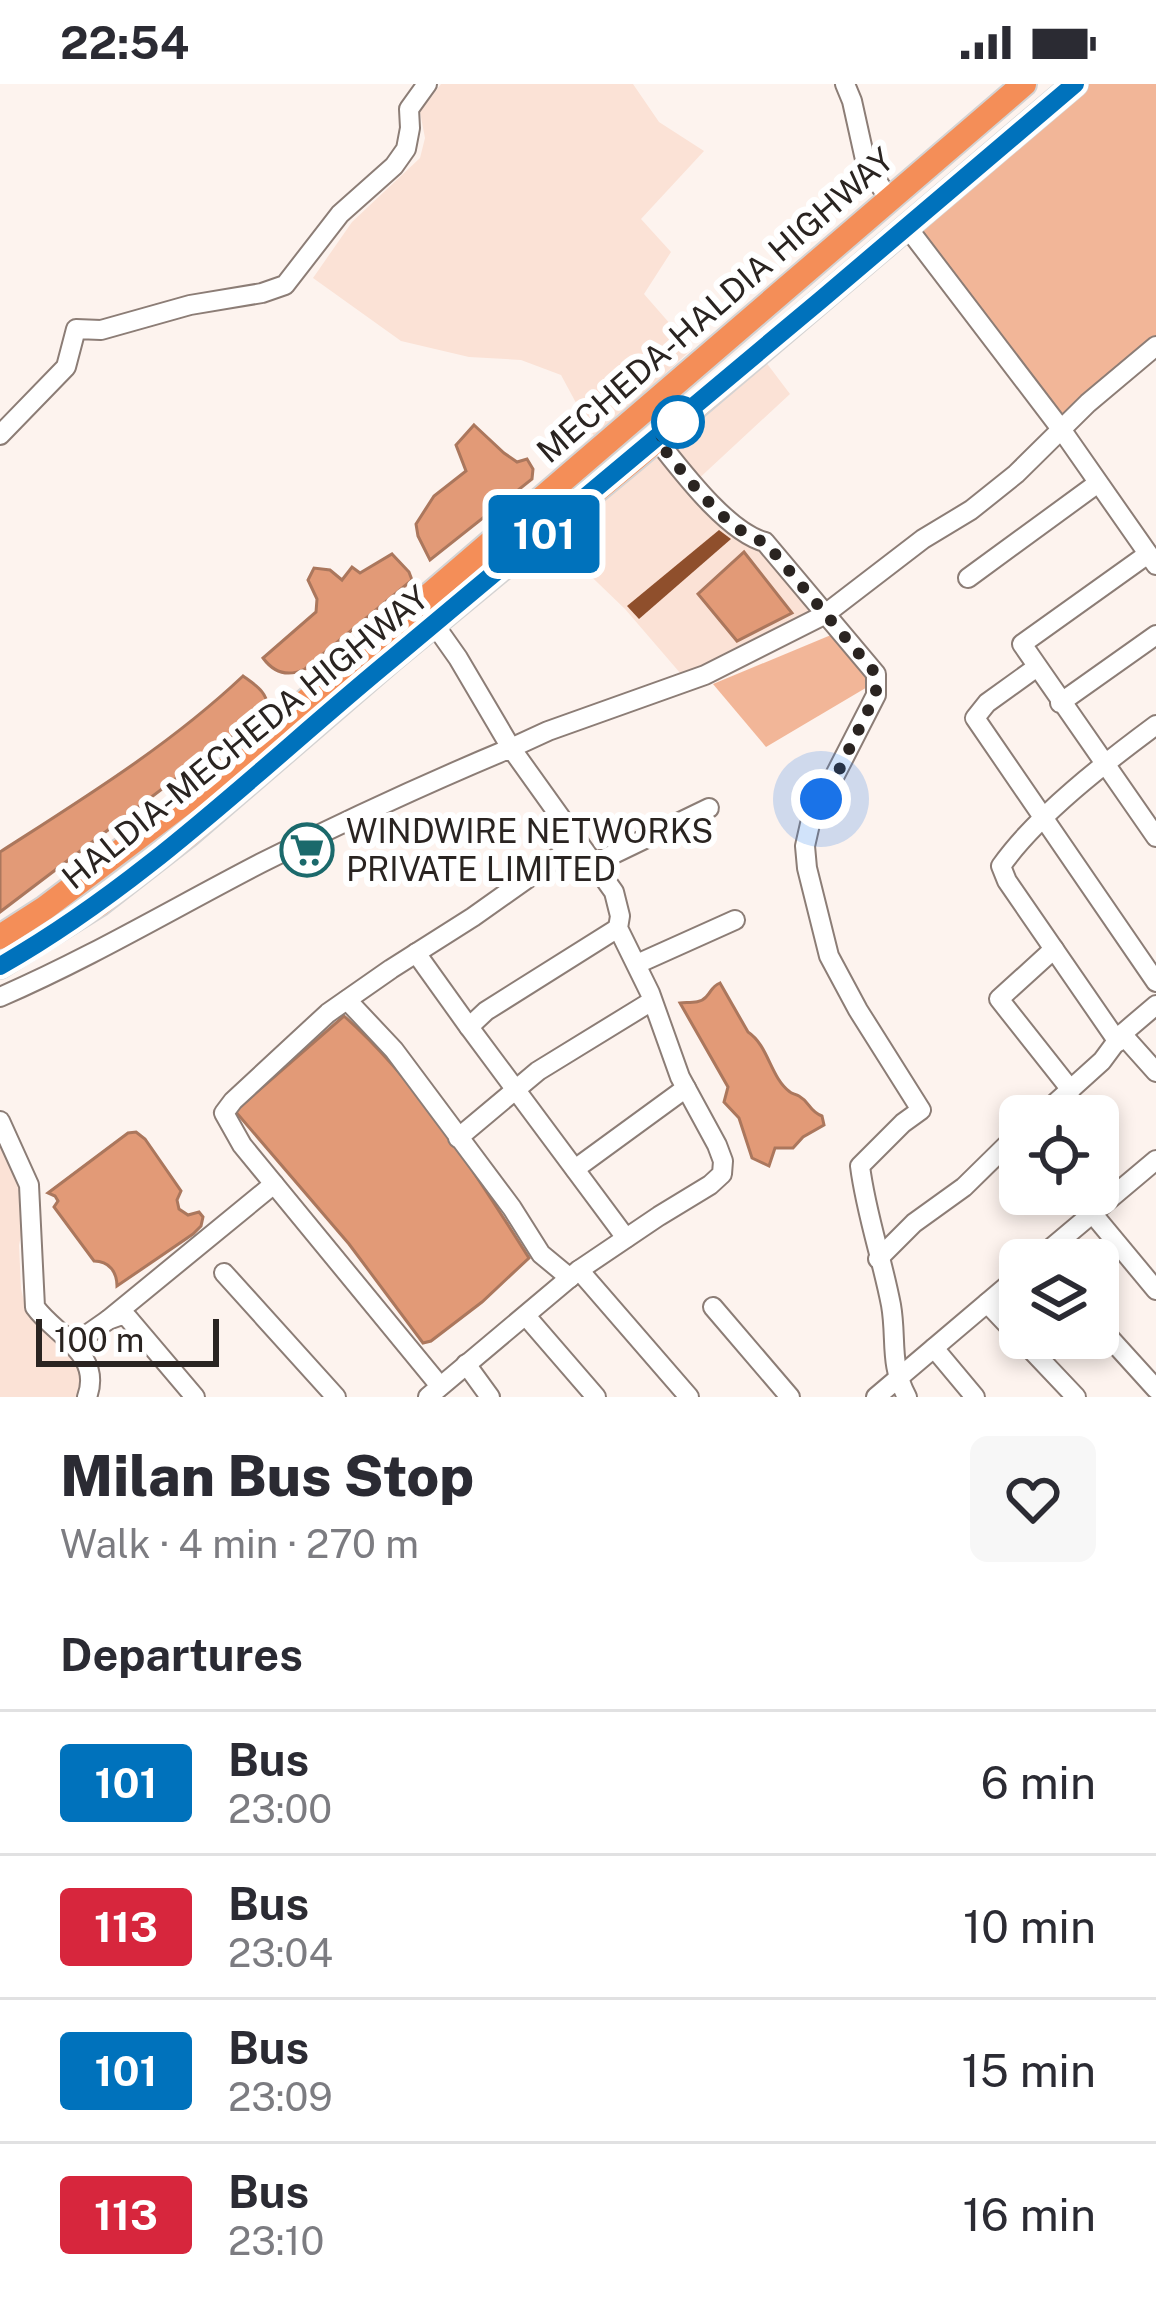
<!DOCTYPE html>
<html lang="en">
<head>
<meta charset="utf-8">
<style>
	:root { --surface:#fff; --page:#f7f7f7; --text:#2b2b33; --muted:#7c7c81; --line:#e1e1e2 }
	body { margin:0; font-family:"Public Sans",sans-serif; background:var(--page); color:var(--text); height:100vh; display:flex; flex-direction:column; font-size:45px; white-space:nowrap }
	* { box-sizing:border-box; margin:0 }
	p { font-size:39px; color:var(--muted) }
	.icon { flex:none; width:66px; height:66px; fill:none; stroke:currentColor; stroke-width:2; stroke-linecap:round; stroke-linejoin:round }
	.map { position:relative; height:1313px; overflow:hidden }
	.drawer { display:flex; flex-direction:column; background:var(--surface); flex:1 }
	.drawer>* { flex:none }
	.badge { padding:0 24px; border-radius:9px; font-size:42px; line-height:78px }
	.tools { position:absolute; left:999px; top:1011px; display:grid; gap:24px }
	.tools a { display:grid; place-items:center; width:120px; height:120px; border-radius:18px; background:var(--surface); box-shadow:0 6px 18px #0003; font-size:60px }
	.scale { position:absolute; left:36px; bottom:30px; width:183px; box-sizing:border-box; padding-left:12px; border:6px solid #2a2421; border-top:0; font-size:33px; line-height:42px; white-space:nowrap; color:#2a2421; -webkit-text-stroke:9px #fff; paint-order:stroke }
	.you { position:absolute; width:60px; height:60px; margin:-30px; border:9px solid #fff; border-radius:50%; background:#1a73e8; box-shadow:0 0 0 18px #1a73e833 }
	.map>.badge { position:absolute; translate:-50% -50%; box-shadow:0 0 0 6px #fff }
	h2 { padding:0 60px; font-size:45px; line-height:108px }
	.round { display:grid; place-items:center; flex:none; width:126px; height:126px; border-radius:18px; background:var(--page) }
	.head { display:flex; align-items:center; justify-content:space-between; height:204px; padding:0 60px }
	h1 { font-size:57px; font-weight:800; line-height:90px }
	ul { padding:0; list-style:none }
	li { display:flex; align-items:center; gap:36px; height:144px; padding:0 60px; border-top:3px solid var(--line) }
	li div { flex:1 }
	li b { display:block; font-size:45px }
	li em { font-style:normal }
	li .badge { min-width:132px; font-weight:700; text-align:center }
	.status { display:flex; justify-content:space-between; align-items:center; height:84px; padding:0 60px; background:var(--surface); direction:ltr }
	.status svg { height:33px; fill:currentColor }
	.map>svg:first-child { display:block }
	.built { fill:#fbe2d6 }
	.green { fill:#f2b698 }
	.water { fill:#e29a77; stroke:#ab775d; stroke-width:3 }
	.building { fill:#8f4f2c }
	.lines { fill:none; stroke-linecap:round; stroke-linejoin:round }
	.minor-casing { stroke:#8c7d76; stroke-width:22 }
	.highway-casing { stroke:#d4d3d3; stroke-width:28 }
	.minor { stroke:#fff; stroke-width:18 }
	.highway { stroke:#f48e58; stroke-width:24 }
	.line-casing { stroke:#fff; stroke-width:27 }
	.line { stroke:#0072bc; stroke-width:18 }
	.walk { stroke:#2a2421; stroke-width:12; stroke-dasharray:0 21.6 }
	.stop-dot { fill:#fff; stroke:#0072bc; stroke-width:6 }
	.labels { text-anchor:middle; stroke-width:12; stroke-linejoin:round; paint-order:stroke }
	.street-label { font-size:33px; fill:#2a2421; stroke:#fff }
	.poi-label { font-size:33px; fill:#2a2421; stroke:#fff; text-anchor:start }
</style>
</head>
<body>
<div class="status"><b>22:54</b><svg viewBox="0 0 49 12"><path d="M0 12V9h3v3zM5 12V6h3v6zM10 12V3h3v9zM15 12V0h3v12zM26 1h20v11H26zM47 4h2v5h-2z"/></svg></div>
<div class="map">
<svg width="1156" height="1313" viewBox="0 0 1156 1313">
	<rect width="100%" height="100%" fill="#fdf3ee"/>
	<g class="built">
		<path d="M441,0H633L659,38L704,67L641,135L671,168L644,210L692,265L595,354L561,291L521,276L469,273L401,257L313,194L352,138L420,74L425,54L420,28Z"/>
		<path d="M759,269L790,310L694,399L754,455L824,531L687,597L625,525L545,448Z"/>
		<path d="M0,1052L20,1098L24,1137L19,1161L21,1205L26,1225L34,1238L69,1264L80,1279L84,1299L80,1313H0Z"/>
	</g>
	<g class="green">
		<path d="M1075,0H1156V262L1061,345L907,143Z"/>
		<path d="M831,551L857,576L869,602L766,663L713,600Z"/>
	</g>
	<g class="water">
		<path d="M474,341L504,369L517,378L527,375L533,385L532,395L430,476L418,452L416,440L434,412L466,387L456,361Z"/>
		<path d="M744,468L792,529L737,557L698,510Z"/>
		<path d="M392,470L409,488L412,496L305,585C288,593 274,589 263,574L316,528L317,515L308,496L314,484L330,486L342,496L352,483L360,489Z"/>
		<path d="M243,592C254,600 271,610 266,626L0,828V768C84,714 170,661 243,592Z"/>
		<path d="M720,899L748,948C769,962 770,993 790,1008C792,1010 796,1010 799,1012C811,1019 808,1026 822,1032L824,1041L803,1053L793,1064H775L769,1082L752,1074L739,1034L724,1018L728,1003L680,919C688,918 700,920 706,913C712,907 711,903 720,899Z"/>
		<path d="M344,932C419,999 476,1090 529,1174L482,1218L431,1257L423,1259L349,1160L235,1027Z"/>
		<path d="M136,1048L145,1055L181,1107L177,1116L179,1125L188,1131L199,1128L203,1133L201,1142L193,1150L117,1202C117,1188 109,1177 94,1177L54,1123L58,1117L55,1112L48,1109L128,1049Z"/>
	</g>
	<path class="building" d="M719,446L731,455L639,535L627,522Z"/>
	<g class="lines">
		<g class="minor-casing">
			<g id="minor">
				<path d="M845,0L852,17L866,80L889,115"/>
				<path d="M907,143L1061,345L1156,481"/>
				<path d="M0,351L66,283L76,245L101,246L190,221L262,209L285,201L340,130L394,82L406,65L410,44L409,25L427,0"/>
				<path d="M657,356C681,386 727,448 765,458L876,590V611L810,740L805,762L807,784L829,872L858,926L921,1026L903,1039L860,1082C866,1130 882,1174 891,1221C897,1255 889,1280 907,1313"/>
				<path d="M1148,470L1022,560L1156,753"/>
				<path d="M968,494L1098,399"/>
				<path d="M434,540L458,574L511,664L548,647L705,591L824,531L923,455L971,426L1016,390L1088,319L1156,262"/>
				<path d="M1037,583L987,619L975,634L1156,898"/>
				<path d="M1060,619L1156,551"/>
				<path d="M595,779L709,724"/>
				<path d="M618,844L486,927L469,943L626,1154"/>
				<path d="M1054,865L999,915L1071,1006"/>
				<path d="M416,869L469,943"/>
				<path d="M637,880L735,836"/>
				<path d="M0,913C90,874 174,824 261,779C343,738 427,699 511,664L614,808L620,832L618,844L650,909L680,993L717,1061L723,1077L722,1090L710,1101L659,1132L579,1186L428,1313"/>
				<path d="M347,916L394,966L512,1124L541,1170L570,1194"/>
				<path d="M1122,950L1156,988"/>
				<path d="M1118,958L1007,797L1001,782C1037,731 1106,678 1156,641"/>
				<path d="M1041,1032L1102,977L1122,950L1156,921"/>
				<path d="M0,1037L29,1101L35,1223C55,1251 103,1270 87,1313"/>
				<path d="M458,1054L538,987L652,917"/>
				<path d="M575,1085L686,1004"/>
				<path d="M274,1100L440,1302"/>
				<path d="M1092,1129L1156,1206"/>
				<path d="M878,1175L914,1139L964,1103L1020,1048"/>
				<path d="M1037,1176L1156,1076"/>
				<path d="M579,1186L689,1313"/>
				<path d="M224,1189L336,1313"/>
				<path d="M987,1219L1076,1313"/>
				<path d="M713,1223L790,1313"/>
				<path d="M526,1232L596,1313"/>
				<path d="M108,1236L274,1100L242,1061L224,1029L233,1017L328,929L391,885L473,833L579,758"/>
				<path d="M1098,1241L1156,1305"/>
				<path d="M75,1259L108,1236L122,1231L128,1234L195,1313"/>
				<path d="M934,1264L975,1313"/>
				<path d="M466,1280L490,1313"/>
				<path d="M876,1313L1020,1191"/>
			</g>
		</g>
		<g class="highway-casing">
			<g id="highway">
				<path d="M0,853L45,824L213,697L1024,0"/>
				<path d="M0,882L99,820L189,750L391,576L633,376L1075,0"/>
			</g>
		</g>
		<use href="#minor" class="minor"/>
		<use href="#highway" class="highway"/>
	</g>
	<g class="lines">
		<g class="line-casing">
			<path id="line" d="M0,882C146,799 264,680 393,574C622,384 849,193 1075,0"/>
		</g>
		<use href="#line" class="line"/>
		<path class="walk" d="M678,338L657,356C681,386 727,449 765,458L876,590V610L839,686L821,715"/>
	</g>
	<defs>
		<g id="supermarket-ring" transform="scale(2.7)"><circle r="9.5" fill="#fff" stroke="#1b696b" stroke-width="1.5"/><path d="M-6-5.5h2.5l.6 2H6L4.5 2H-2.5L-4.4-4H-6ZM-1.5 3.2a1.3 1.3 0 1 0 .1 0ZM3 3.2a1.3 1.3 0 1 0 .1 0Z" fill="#1b696b"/></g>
	</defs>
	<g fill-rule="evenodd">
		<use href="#supermarket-ring" x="307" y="766"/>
	</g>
	<circle class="stop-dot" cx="678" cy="338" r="24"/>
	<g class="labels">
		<g class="street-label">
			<text transform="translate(715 221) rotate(-41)" y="12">MECHEDA-HALDIA HIGHWAY</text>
			<text transform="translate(245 653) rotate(-39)" y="12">HALDIA-MECHEDA HIGHWAY</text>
		</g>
		<g class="poi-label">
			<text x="346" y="759">WINDWIRE NETWORKS<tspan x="346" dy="38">PRIVATE LIMITED</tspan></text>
		</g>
	</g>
</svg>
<div class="tools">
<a><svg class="icon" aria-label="locate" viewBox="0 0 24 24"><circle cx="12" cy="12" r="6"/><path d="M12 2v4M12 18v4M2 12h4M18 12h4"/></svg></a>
<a><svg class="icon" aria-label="layers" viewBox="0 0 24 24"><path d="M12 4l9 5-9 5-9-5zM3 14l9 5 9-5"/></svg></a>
</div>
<div class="scale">100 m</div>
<div class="you" style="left:821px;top:715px"></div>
<b class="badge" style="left:544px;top:450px;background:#0072bc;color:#fff">101</b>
</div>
<section class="drawer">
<div class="head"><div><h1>Milan Bus Stop</h1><p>Walk · 4 min · 270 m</p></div><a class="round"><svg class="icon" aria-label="heart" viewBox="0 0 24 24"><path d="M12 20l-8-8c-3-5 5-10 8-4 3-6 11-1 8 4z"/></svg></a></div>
<h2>Departures</h2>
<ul>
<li><span class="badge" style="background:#0072bc;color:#fff">101</span><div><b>Bus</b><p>23:00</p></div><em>6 min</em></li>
<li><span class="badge" style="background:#d7263d;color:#fff">113</span><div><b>Bus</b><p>23:04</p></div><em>10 min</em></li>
<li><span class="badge" style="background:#0072bc;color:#fff">101</span><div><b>Bus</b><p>23:09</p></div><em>15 min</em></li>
<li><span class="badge" style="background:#d7263d;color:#fff">113</span><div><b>Bus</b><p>23:10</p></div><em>16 min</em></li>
</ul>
</section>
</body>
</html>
